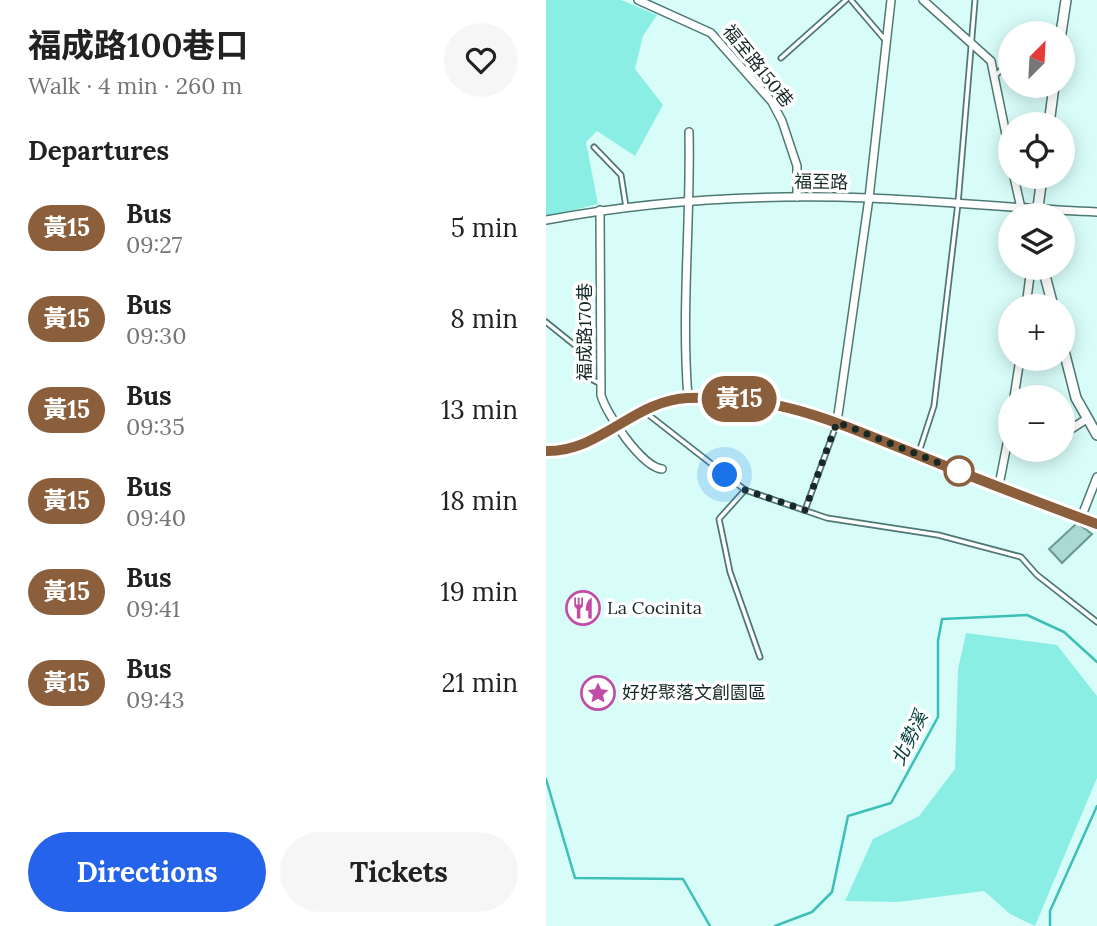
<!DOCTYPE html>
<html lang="en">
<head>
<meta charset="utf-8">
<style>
	:root { --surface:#fff; --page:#f6f6f6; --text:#222; --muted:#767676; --accent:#2563eb }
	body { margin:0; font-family:Lora,"Noto Sans TC",serif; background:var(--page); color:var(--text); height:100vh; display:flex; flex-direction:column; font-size:26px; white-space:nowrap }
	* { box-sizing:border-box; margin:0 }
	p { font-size:23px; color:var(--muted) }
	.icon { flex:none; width:38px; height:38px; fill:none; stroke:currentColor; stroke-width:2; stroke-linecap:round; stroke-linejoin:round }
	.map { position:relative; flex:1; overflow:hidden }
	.sheet { display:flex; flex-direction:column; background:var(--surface); width:546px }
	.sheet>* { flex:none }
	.badge { padding:0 14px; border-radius:23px; font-size:24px; line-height:46px }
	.needle { width:46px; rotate:24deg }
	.fabs { position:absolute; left:452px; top:21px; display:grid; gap:14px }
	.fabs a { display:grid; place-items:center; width:77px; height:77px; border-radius:50%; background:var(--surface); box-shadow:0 4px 18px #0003; font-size:35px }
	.you { position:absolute; width:35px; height:35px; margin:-18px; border:5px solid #fff; border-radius:50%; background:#1a73e8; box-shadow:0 0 0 10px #1a73e833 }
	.map>.badge { position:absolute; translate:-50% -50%; box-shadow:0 0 0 4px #fff }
	h2 { padding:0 28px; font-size:26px; line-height:63px }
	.round { display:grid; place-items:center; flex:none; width:74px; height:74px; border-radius:37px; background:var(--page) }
	.overview { display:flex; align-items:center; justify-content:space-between; height:119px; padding:0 28px }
	h1 { font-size:33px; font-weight:700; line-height:52px }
	.action { display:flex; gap:14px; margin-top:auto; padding:14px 28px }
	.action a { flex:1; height:80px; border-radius:42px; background:var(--accent); color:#fff; font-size:28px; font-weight:700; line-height:80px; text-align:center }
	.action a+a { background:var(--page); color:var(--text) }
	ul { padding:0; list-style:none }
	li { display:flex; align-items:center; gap:21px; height:91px; padding:0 28px }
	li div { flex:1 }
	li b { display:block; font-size:26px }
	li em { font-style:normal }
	li .badge { min-width:77px; font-weight:700; text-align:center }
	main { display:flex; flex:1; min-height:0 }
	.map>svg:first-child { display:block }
	.green { fill:#8beee5 }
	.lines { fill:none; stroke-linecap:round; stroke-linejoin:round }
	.stream { stroke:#3cbfb6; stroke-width:2.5 }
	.building { fill:#aad8d3; stroke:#6b9792; stroke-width:2 }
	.service-casing { stroke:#4d7874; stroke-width:7 }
	.minor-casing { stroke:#4d7874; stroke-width:10 }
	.tertiary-casing { stroke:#4d7874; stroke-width:12 }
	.service { stroke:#fff; stroke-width:3.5 }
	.minor { stroke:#fff; stroke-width:7 }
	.tertiary { stroke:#fff; stroke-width:9 }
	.line-casing { stroke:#fff; stroke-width:16 }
	.line { stroke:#8b5e3c; stroke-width:10 }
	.walk { stroke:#172927; stroke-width:7; stroke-dasharray:0 12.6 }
	.stop-dot { fill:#fff; stroke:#8b5e3c; stroke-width:3.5 }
	.labels { text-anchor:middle; stroke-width:7; stroke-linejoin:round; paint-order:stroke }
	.street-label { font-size:18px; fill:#172927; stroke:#fff }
	.poi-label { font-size:18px; fill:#172927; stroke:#fff; text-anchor:start }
	.water-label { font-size:19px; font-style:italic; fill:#03403c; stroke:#fff }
</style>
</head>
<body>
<main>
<section class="sheet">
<div class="overview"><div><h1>福成路100巷口</h1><p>Walk · 4 min · 260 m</p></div><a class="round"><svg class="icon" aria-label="heart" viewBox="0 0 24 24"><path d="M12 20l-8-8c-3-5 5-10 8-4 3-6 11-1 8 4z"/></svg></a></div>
<h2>Departures</h2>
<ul>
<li><span class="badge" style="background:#8b5e3c;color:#fff">黃15</span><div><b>Bus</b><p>09:27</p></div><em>5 min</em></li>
<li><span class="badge" style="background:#8b5e3c;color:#fff">黃15</span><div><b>Bus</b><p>09:30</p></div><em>8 min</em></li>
<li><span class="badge" style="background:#8b5e3c;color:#fff">黃15</span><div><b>Bus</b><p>09:35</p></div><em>13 min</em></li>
<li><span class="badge" style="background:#8b5e3c;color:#fff">黃15</span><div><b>Bus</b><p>09:40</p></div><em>18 min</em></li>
<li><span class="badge" style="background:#8b5e3c;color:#fff">黃15</span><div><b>Bus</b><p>09:41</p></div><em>19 min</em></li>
<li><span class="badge" style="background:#8b5e3c;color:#fff">黃15</span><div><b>Bus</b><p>09:43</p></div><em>21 min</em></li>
</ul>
<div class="action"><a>Directions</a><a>Tickets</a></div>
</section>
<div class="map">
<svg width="551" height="926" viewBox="0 0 551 926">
	<rect width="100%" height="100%" fill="#d8fdf9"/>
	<g class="green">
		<path d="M0,0H75L111,15L97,36L89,69L117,105L89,156L51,131L40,142L52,204L0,217Z"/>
		<path d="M420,633L511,645L551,696V778L489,926L464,914L438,891L352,902L299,901L327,839L373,816L409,769L412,669Z"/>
	</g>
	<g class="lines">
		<g class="stream">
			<path d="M0,779L29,878L137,879L164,926"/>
			<path d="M229,926L266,912L286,892L302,816L345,803L392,717V641L396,619L481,615L518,632L551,662"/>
			<path d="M504,926V911L551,806"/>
		</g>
	</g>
	<g class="building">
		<path d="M531,523L546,534L516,563L503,549Z"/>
		<path d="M36,594L50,607L37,620L23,608Z"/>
	</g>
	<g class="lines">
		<g class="service-casing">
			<g id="service">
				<path d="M305,0L340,41"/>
				<path d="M235,58L300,0"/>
				<path d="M448,77L464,61"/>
				<path d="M48,147L75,175L80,207"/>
				<path d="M0,322L41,355L47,380L53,383"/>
				<path d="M99,412L199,490L281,518L392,535L475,557L491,575L551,622"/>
				<path d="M372,455L388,406L412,203L429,0"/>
				<path d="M199,490L173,519L184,572L214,657"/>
				<path d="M259,510L291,423"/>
			</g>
		</g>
		<g class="minor-casing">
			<g id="minor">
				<path d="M92,0L165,33L226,102L236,121L251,166V197"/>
				<path d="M377,0L445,61L464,154"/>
				<path d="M468,177L475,208"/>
				<path d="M54,210L55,395C60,414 96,467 116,469"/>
				<path d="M0,220C107,200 215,194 323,198C399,201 475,209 551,212"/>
				<path d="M480,306L485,268"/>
				<path d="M468,397L474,359"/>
				<path d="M142,398C135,310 145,221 143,132"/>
				<path d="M291,422L323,198L345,0"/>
				<path d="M516,435L542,418"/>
				<path d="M493,450H494"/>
				<path d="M0,451C55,452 88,400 142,398C236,395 288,422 372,455C432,479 491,501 551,524"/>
				<path d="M453,485L464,429"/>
				<path d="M535,518L551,477"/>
			</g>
		</g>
		<g class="tertiary-casing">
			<g id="tertiary">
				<path d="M515,33L520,0"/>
				<path d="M503,124L508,86"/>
				<path d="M491,215L496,177"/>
				<path d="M497,268L507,306"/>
				<path d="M516,343L530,398L551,435"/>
			</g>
		</g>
		<use href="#service" class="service"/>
		<use href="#minor" class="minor"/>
		<use href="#tertiary" class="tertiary"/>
	</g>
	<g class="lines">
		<g class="line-casing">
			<path id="line" d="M0,451C55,452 88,400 142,398C236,395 288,422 372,455C431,479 491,502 551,524"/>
		</g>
		<use href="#line" class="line"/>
		<path class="walk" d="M179,475L199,490L259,510L291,422L413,471"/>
	</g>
	<defs>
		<g id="restaurant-ring" transform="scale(1.75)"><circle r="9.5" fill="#fff" stroke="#c04ca5" stroke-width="1.5"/><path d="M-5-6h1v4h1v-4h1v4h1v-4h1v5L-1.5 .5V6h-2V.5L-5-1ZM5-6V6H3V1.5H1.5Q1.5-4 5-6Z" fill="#c04ca5"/></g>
		<g id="sight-ring" transform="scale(1.75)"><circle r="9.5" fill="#fff" stroke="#c04ca5" stroke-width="1.5"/><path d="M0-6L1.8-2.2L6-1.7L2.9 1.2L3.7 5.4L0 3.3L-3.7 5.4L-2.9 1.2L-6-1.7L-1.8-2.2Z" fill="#c04ca5"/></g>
	</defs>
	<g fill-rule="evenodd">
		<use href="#restaurant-ring" x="37" y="608"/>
		<use href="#sight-ring" x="52" y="693"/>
	</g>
	<circle class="stop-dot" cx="413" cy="471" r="14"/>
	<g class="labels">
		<g class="street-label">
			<text transform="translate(212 66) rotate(51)" y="6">福至路150巷</text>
			<text transform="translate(275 182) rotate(1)" y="6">福至路</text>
			<text transform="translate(39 332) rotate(-90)" y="6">福成路170巷</text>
		</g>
		<g class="poi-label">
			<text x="61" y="614">La Cocinita</text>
			<text x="76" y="699">好好聚落文創園區</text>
		</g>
		<g class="water-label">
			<text transform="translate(363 738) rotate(-64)" y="7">北勢溪</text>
		</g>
	</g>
</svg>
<div class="fabs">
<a><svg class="needle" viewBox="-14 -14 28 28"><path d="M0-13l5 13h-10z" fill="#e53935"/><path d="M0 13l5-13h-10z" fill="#767676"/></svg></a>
<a><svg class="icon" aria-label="locate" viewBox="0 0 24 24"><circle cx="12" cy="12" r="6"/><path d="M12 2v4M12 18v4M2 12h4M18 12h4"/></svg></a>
<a><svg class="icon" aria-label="layers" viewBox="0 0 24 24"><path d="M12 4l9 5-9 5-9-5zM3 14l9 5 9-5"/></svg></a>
<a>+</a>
<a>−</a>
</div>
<div class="you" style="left:179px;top:475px"></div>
<b class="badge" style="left:193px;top:399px;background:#8b5e3c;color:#fff">黃15</b>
</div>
</main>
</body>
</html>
